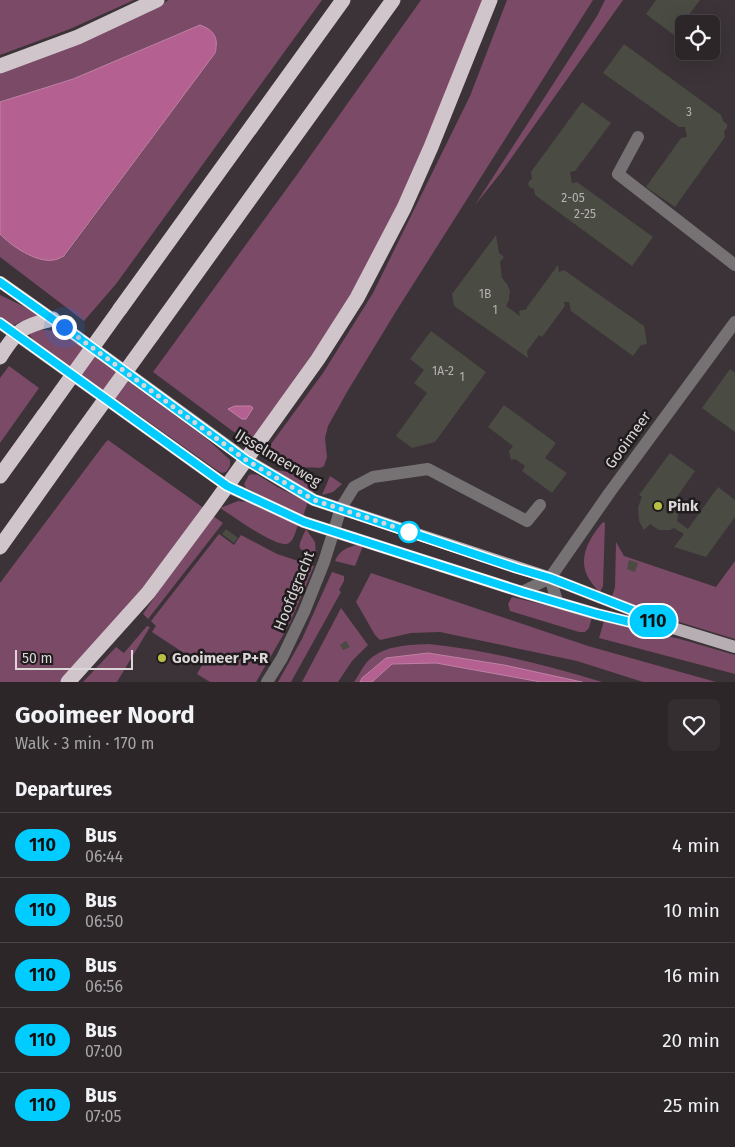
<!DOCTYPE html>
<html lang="en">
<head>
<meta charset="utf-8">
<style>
	:root { --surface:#2c2629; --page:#342e31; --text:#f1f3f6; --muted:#a6a5a8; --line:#484346 }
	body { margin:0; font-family:"Fira Sans",sans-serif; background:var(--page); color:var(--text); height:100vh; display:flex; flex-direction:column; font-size:19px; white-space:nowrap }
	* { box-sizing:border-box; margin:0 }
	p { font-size:16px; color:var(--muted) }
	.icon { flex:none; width:28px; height:28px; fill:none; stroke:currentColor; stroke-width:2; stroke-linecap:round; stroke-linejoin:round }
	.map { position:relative; height:682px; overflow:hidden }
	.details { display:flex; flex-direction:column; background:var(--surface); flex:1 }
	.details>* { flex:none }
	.badge { padding:0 10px; border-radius:16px; font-size:18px; line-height:32px }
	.buttons { position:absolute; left:675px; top:15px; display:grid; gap:10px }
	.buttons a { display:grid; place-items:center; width:45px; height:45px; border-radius:8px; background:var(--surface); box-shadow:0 5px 20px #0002,0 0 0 1px var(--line); font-size:25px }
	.scale { position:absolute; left:15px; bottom:12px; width:118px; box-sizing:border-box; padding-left:5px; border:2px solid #dbd6d8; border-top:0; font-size:14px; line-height:18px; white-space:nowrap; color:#dbd6d8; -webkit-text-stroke:4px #201c1e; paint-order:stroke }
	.you { position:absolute; width:25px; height:25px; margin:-12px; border:4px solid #fff; border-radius:50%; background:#1a73e8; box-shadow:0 0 0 8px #1a73e833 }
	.map>.badge { position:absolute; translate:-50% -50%; box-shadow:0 0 0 2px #fff }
	h2 { padding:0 15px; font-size:19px; line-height:45px }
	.round { display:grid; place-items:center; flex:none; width:52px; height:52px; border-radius:8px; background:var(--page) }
	.headline { display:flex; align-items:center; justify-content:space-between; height:85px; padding:0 15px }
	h1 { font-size:24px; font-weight:700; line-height:38px }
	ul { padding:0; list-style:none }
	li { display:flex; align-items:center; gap:15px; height:65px; padding:0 15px; border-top:1px solid var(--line) }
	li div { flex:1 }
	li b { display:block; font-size:19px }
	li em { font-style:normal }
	li .badge { min-width:55px; font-weight:700; text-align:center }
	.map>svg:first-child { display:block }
	.green { fill:#7b4a66 }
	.water { fill:#b46091; stroke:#c083a6 }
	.building { fill:#4a4b43 }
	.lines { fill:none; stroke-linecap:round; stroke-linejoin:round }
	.minor { stroke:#767274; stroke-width:12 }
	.major { stroke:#b6aeb2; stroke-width:12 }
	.highway { stroke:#d0c5cb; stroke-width:15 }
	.highway-bridge { stroke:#d0c5cb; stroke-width:15 }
	.line-casing { stroke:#fff; stroke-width:11 }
	.line { stroke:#0cf; stroke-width:8 }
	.walk { stroke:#dbd6d8; stroke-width:5; stroke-dasharray:0 9 }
	.poi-dot { fill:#bac045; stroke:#201c1e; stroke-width:2 }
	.stop-dot { fill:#fff; stroke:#0cf; stroke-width:2.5 }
	.labels { text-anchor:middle; stroke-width:5; stroke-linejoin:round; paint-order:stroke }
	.number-label { font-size:12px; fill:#b7b3b3 }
	.street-label { font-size:15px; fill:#dbd6d8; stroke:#201c1e }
	.poi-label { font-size:15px; font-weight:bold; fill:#dbd6d8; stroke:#201c1e; text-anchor:start }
</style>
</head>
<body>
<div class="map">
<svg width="735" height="682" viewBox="0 0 735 682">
	<rect width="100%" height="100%" fill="#3b3337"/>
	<g class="green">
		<path d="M0,0H134L70,29L0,55Z"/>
		<path d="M169,0H322L116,284L84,321L0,257V234L8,242L65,256L215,53L217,44L183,32L73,79L0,102V70L152,9Z"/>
		<path d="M421,0H486L419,167L342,311L250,444L153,372L296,176Z"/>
		<path d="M507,0H593L395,313L347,392L328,426L325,438L327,457L324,466L320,468C304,467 279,469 267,457L271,444L323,373L373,293L470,96Z"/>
		<path d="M605,0H623L500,174L475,205L597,16Z"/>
		<path d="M0,295L25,307L38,316L27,319L12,326L0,317Z"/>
		<path d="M38,330H47L61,332L206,438L230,460V466L226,472L222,473L218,471L33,340L29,334Z"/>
		<path d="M9,366L39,388L0,443V378Z"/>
		<path d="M108,440L205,509L120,617L62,682H0V583L105,443Z"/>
		<path d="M275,470L319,476L320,478L313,493Z"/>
		<path d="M252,474L258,475L279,488L308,502L303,516L246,488L244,484L249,475Z"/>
		<path d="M330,476L342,484L333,492L322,495Z"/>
		<path d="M238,501L247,502L298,525C296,530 294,540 289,543C280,551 230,514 220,508Z"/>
		<path d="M213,516L223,523L148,619L143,614L188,548Z"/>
		<path d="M603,522L605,523L603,586L600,592C574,569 583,545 603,522Z"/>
		<path d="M306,529L315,542L316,556C294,550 298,547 306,529Z"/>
		<path d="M219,534L234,545L241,535L277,554L314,566L290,623L256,682H210L197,674L202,665L152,632L156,626L151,621Z"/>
		<path d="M616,542L624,556L716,587L735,561V639L663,617L612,597L615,587Z"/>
		<path d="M357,545L363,546L355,566L335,561C339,551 347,547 357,545Z"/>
		<path d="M332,572L344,576V581L339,590L341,592L291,682H278L302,639Z"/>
		<path d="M371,573L588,646L716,682H643L577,661L440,632L411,633L380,640L375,635L356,602Z"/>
		<path d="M512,597L592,617L589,628L585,632H579L510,611L508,604Z"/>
		<path d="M341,608L368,645L352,661L338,682H302Z"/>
		<path d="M604,621L680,639L735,655V674L599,638Z"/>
		<path d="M147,626L150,627L117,682H83L116,647L124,653Z"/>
		<path d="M429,644C487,650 545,665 602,682H582L504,665L428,653L386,658L362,678L360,682H354C359,675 364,664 370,659C386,645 409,645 429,644Z"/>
		<path d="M436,663L541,682H372L392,664Z"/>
	</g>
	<g class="water">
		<path d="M200,25C214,30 219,38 215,53L64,256C61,257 57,260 53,260C37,263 11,246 0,234V102L73,79Z"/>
		<path d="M235,406H251L253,408L246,419H242L228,409Z"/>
		<path d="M428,653L504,665L582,682H541L436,663L392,664L372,682H360L362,678L386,658Z"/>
	</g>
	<g class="building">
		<path d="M656,0H700L674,35L646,14Z"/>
		<path d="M624,44L721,115L723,121L727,124V128L724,131L725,137L675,207L646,187L681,138L687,137L685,127H679L603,73Z"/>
		<path d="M582,102L611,123L575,171L570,172L572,183L577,182L653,237L632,266L535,195L534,189L531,188L528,185L529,181L532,179L531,172Z"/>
		<path d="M496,235L499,253L504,257L500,262L502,278L507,284L510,291L509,300L506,306L520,316L519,311L527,309V307L558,265L559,272L564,270L644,326L647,344L641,345L633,356L571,311L569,302H564L565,306L542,337L539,335L527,351L528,358L454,306L452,294Z"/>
		<path d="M431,331L486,372L435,442L412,448L396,436L427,393L414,383L424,370L410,359Z"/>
		<path d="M730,369L735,373V432L702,408Z"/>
		<path d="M504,405L556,443L545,458L567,473L552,493L522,471L525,466L515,459L511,460L509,451L513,446L488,427Z"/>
		<path d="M670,453L695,471L674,501L679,510L677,521L688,529L718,487L735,500V517L706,557L674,547L684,534L674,528L670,530H659L650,524L644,530L639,521L638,507L642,497L639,495Z"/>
		<path d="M226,529L238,538L234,543L222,534Z"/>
		<path d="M629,560L638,563L635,572L627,569Z"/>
		<path d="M346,641L350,647L343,650L340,645Z"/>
	</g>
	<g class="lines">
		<g class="minor">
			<path d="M638,137L618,174L735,265"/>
			<path d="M550,578L557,601"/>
			<path d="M522,592L550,578L610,492L735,322"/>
			<path d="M267,682L282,658L304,612L324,562L341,508L354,487L373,477L428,469L527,521L540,505"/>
		</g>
		<g class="major">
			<path d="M0,282L75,335L247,460L314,500L550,578L637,612L660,624L735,647"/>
			<path d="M0,323L227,486L304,522L522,592L597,614L634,623L654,624"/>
		</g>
		<g class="highway">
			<path d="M0,66L78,37L157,0"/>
			<path d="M120,309L343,0"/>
			<path d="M152,335L393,0"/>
			<path d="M0,357C17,330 22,326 53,319"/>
			<path d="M0,476L44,415"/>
			<path d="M0,547L76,440"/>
			<path d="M68,682L148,593L212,507L318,359L357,298L404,208L431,147L490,0"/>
		</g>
		<g class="highway-bridge">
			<path d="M44,415L120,309"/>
			<path d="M76,440L152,335"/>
		</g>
	</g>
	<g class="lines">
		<g class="line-casing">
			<path id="line" d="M0,282L75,335L246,460L314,500L516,568L550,578L637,612L660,624L634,623L597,614L522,592L304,522L227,486L0,323"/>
		</g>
		<use href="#line" class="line"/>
		<path class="walk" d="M64,327L246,460L314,500L410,532H409"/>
	</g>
	<g class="poi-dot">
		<circle cx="658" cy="506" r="5"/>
		<circle cx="162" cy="658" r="5"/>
	</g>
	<circle class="stop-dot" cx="409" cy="532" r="10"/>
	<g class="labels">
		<g class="number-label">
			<text x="689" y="116">3</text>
			<text x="573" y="202">2-05</text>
			<text x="585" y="218">2-25</text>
			<text x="485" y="298">1B</text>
			<text x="495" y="314">1</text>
			<text x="443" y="375">1A-2</text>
			<text x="462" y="381">1</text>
		</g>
		<g class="street-label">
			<text transform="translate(628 440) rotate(-54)" y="5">Gooimeer</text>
			<text transform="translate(278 458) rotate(31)" y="5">IJsselmeerweg</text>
			<text transform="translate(294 591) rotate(-68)" y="5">Hoofdgracht</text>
		</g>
		<g class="poi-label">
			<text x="668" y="511">Pink</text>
			<text x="172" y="663">Gooimeer P+R</text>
		</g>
	</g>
</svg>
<div class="buttons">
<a><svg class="icon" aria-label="locate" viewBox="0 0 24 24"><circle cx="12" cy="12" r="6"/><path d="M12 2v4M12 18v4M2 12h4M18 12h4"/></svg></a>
</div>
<div class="scale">50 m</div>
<div class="you" style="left:64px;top:327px"></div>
<b class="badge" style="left:653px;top:621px;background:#0cf;color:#111">110</b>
</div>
<section class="details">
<div class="headline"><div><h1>Gooimeer Noord</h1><p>Walk · 3 min · 170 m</p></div><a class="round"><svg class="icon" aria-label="heart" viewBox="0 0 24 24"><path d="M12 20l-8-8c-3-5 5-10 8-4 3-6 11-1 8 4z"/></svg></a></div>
<h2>Departures</h2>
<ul>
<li><span class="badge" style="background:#0cf;color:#111">110</span><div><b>Bus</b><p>06:44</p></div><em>4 min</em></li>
<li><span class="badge" style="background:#0cf;color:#111">110</span><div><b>Bus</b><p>06:50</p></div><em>10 min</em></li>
<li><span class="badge" style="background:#0cf;color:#111">110</span><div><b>Bus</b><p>06:56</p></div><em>16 min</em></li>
<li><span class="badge" style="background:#0cf;color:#111">110</span><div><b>Bus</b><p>07:00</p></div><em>20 min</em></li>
<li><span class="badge" style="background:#0cf;color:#111">110</span><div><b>Bus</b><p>07:05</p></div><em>25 min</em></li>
</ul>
</section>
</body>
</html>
